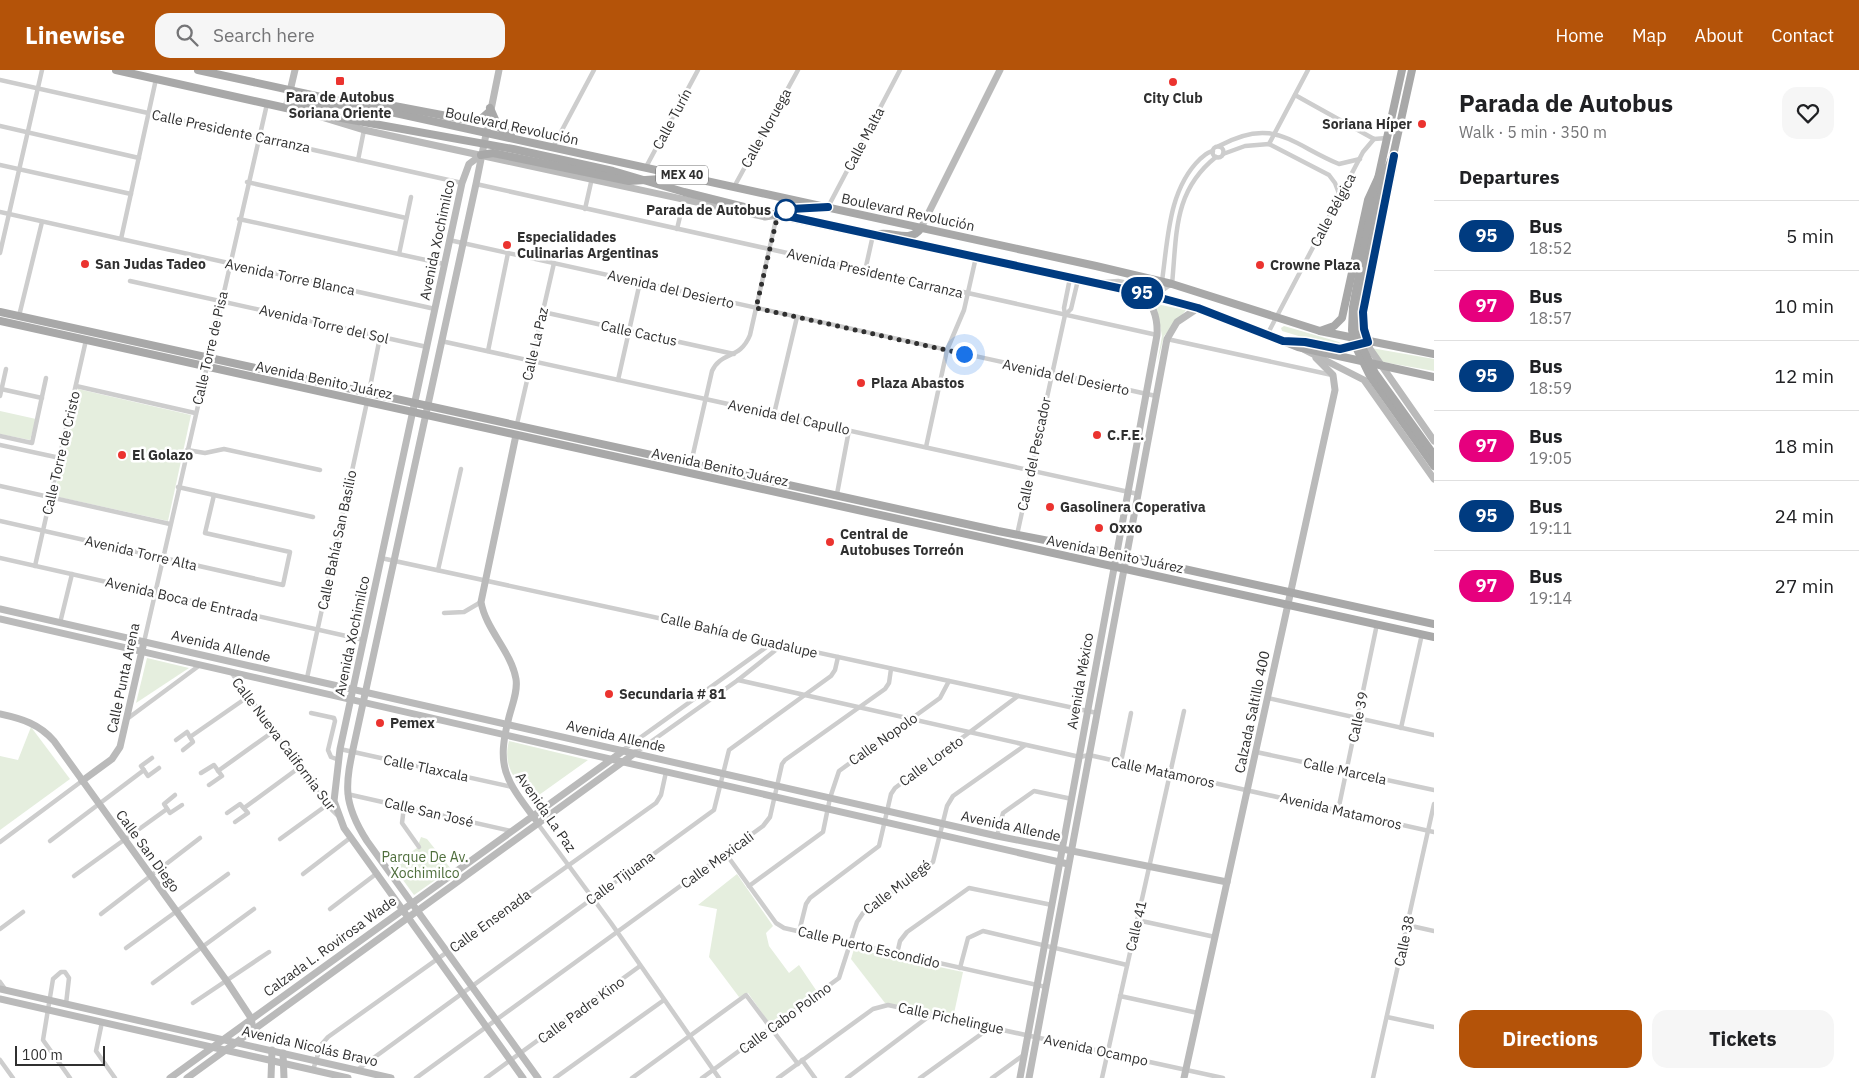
<!DOCTYPE html>
<html lang="en">
<head>
<meta charset="utf-8">
<style>
	:root { --surface:#fff; --page:#f6f6f6; --text:#202124; --muted:#757577; --line:#e0e0e0; --accent:#b45309 }
	body { margin:0; font-family:"IBM Plex Sans",sans-serif; background:var(--page); color:var(--text); height:100vh; display:flex; flex-direction:column; font-size:19px; white-space:nowrap }
	* { box-sizing:border-box; margin:0 }
	p { font-size:16px; color:var(--muted) }
	.icon { flex:none; width:28px; height:28px; fill:none; stroke:currentColor; stroke-width:2; stroke-linecap:round; stroke-linejoin:round }
	.map { position:relative; flex:1; overflow:hidden }
	.details { display:flex; flex-direction:column; background:var(--surface); width:425px }
	.details>* { flex:none }
	.badge { padding:0 10px; border-radius:16px; font-size:18px; line-height:32px }
	.scale { position:absolute; left:15px; bottom:12px; width:90px; box-sizing:border-box; padding-left:5px; border:2px solid #303030; border-top:0; font-size:14px; line-height:18px; white-space:nowrap; color:#303030; -webkit-text-stroke:4px #fff; paint-order:stroke }
	.you { position:absolute; width:25px; height:25px; margin:-12px; border:4px solid #fff; border-radius:50%; background:#1a73e8; box-shadow:0 0 0 8px #1a73e833 }
	.map>.badge { position:absolute; translate:-50% -50%; box-shadow:0 0 0 2px #fff }
	h2 { padding:0 25px; font-size:19px; line-height:45px }
	.round { display:grid; place-items:center; flex:none; width:52px; height:52px; border-radius:15px; background:var(--page) }
	.overview { display:flex; align-items:center; justify-content:space-between; height:85px; padding:0 25px }
	h1 { font-size:24px; font-weight:800; line-height:38px }
	.primary-button { display:flex; gap:10px; margin-top:auto; padding:10px 25px }
	.primary-button a { flex:1; height:58px; border-radius:15px; background:var(--accent); color:#fff; font-size:20px; font-weight:800; line-height:58px; text-align:center }
	.primary-button a+a { background:var(--page); color:var(--text) }
	ul { padding:0; list-style:none }
	li { display:flex; align-items:center; gap:15px; height:70px; padding:0 25px; border-top:1px solid var(--line) }
	li div { flex:1 }
	li b { display:block; font-size:19px }
	li em { font-style:normal }
	li .badge { min-width:55px; font-weight:700; text-align:center }
	header { display:flex; align-items:center; gap:30px; box-sizing:border-box; height:70px; padding:0 25px; background:var(--accent); color:#fff }
	header strong { font-size:24px }
	nav { display:flex; gap:28px; margin-inline-start:auto; font-size:18px }
	.search { width:350px; height:45px; background:var(--page); display:flex; align-items:center; gap:12px; box-sizing:border-box; padding:0 18px; border-radius:15px; color:var(--muted); font-size:19px }
	main { display:flex; flex:1; min-height:0 }
	.map>svg:first-child { display:block }
	.green { fill:#e5eede }
	.lines { fill:none; stroke-linecap:round; stroke-linejoin:round }
	.street { stroke:#cdcdcd; stroke-width:4.5 }
	.secondary { stroke:#bababa; stroke-width:7 }
	.primary { stroke:#a8a8a8; stroke-width:8 }
	.primary-bridge { stroke:#a8a8a8; stroke-width:8 }
	.line-casing { stroke:#fff; stroke-width:11 }
	.line { stroke:#003b80; stroke-width:8 }
	.walk { stroke:#303030; stroke-width:5; stroke-dasharray:0 9 }
	.poi-dot { fill:#eb332f; stroke:#fff; stroke-width:2 }
	.stop-dot { fill:#fff; stroke:#003b80; stroke-width:2.5 }
	.labels { text-anchor:middle; stroke-width:5; stroke-linejoin:round; paint-order:stroke }
	.shield { fill:#fff; stroke:#6e6e6e; stroke-width:1 }
	.shield-label { font-size:12px; font-weight:bold; fill:#303030 }
	.poi-label { font-size:14px; font-weight:bold; fill:#303030; stroke:#fff; text-anchor:start }
	.street-label { font-size:14px; fill:#303030; stroke:#fff }
	.stop-label { font-size:14px; font-weight:bold; fill:#303030; stroke:#fff; text-anchor:end }
	.park-label { font-size:14px; fill:#4f6e3c; stroke:#fff }
</style>
</head>
<body>
<header>
<strong>Linewise</strong>
<div class="search"><svg class="icon" aria-label="search" viewBox="0 0 24 24"><circle cx="10" cy="10" r="6"/><path d="M15 15l6 6"/></svg>Search here</div>
<nav><a>Home</a><a>Map</a><a>About</a><a>Contact</a></nav>
</header>
<main>
<div class="map">
<svg width="1434" height="1008" viewBox="0 0 1434 1008">
	<rect width="100%" height="100%" fill="#fff"/>
	<g class="green">
		<path d="M1156,234L1186,240L1164,266L1157,294L1162,266Z"/>
		<path d="M1284,256L1339,272L1343,275H1328L1282,261L1281,258Z"/>
		<path d="M1371,278L1434,289V301L1383,292Z"/>
		<path d="M78,319L191,345L168,451L54,426Z"/>
		<path d="M0,341L36,349L30,370L0,364Z"/>
		<path d="M147,588L189,598L136,633Z"/>
		<path d="M31,657L70,709L0,760V686L18,690Z"/>
		<path d="M509,671L588,690L532,730C516,711 502,697 509,671Z"/>
		<path d="M421,767L427,769L451,799L414,825L392,795L417,778Z"/>
		<path d="M737,804L773,856L766,863L769,876L789,903L799,895L818,923L772,957L748,923L739,927L709,887L717,839L698,835Z"/>
		<path d="M854,879L963,902L953,948L885,933L851,889Z"/>
	</g>
	<g class="lines">
		<g class="street">
			<path d="M0,10L462,113"/>
			<path d="M1295,25L1374,69L1387,68"/>
			<path d="M0,56L139,88"/>
			<path d="M1269,74L1308,0"/>
			<path d="M1219,76C1274,46 1291,74 1339,94L1360,89"/>
			<circle cx="1218" cy="82" r="5.5"/>
			<path d="M553,77L594,0"/>
			<path d="M1223,84L1245,76L1269,74L1329,105L1335,113L1340,126"/>
			<path d="M358,90L364,60"/>
			<path d="M0,95L131,124"/>
			<path d="M646,97L698,0"/>
			<path d="M247,112L406,148"/>
			<path d="M476,114L1157,265"/>
			<path d="M734,117L798,0"/>
			<path d="M828,137L900,0"/>
			<path d="M585,139L592,108"/>
			<path d="M0,142L435,239"/>
			<path d="M239,149L444,194"/>
			<path d="M677,159L684,130"/>
			<path d="M121,169L156,9"/>
			<path d="M449,170L1156,326"/>
			<path d="M0,183L42,0"/>
			<path d="M399,184L411,127"/>
			<path d="M865,201L873,165"/>
			<path d="M130,211L427,277"/>
			<path d="M1162,211C1168,170 1168,120 1200,89C1204,86 1207,82 1213,81"/>
			<path d="M1104,212L1118,211L1163,220L1172,214C1177,164 1173,121 1216,87"/>
			<path d="M543,242L734,284"/>
			<path d="M1065,245L1071,239L1078,210"/>
			<path d="M19,246L42,152"/>
			<path d="M1267,265L1363,82L1374,69"/>
			<path d="M1167,269L1332,305"/>
			<path d="M441,271L1138,424"/>
			<path d="M488,281L508,183"/>
			<path d="M618,310L640,212"/>
			<path d="M76,316L195,343"/>
			<path d="M1,319L42,328"/>
			<path d="M369,322L380,267"/>
			<path d="M0,326L6,299"/>
			<path d="M774,344L797,247"/>
			<path d="M517,354L554,193"/>
			<path d="M0,366L32,373L46,308"/>
			<path d="M0,375L60,388"/>
			<path d="M926,377L947,280L964,240L976,187"/>
			<path d="M187,380L205,383L224,379L320,400"/>
			<path d="M691,393L712,301C721,281 740,290 750,265L777,145"/>
			<path d="M0,416L170,454"/>
			<path d="M178,417L313,447"/>
			<path d="M837,424L849,360"/>
			<path d="M0,451L283,515L290,482L205,463L214,425"/>
			<path d="M1017,465L1065,245L1064,238L1070,208"/>
			<path d="M0,488L364,570"/>
			<path d="M381,488L1097,643"/>
			<path d="M35,496L86,270"/>
			<path d="M438,500L461,399"/>
			<path d="M444,543L464,542L481,532"/>
			<path d="M60,553L72,504"/>
			<path d="M144,572L267,34"/>
			<path d="M231,602L327,735L337,745"/>
			<path d="M307,608L367,332"/>
			<path d="M738,610L1080,687L1089,685L1434,762"/>
			<path d="M1268,628L1434,665"/>
			<path d="M311,643L334,648L335,651L328,680L331,687L339,690"/>
			<path d="M127,649L200,595"/>
			<path d="M1401,658L1422,564"/>
			<path d="M190,667L249,626"/>
			<path d="M176,670L187,662L193,672L183,680"/>
			<path d="M340,679L512,717"/>
			<path d="M623,680L772,573"/>
			<path d="M1256,682L1434,720"/>
			<path d="M635,683L738,610L782,575"/>
			<path d="M152,688L141,696L148,706L159,698"/>
			<path d="M1121,692L1131,643"/>
			<path d="M218,701L274,661"/>
			<path d="M201,703L214,695L222,706L209,715"/>
			<path d="M347,724L511,761"/>
			<path d="M175,725L164,734L170,743L182,735"/>
			<path d="M404,737L402,753L419,777"/>
			<path d="M244,738L300,697"/>
			<path d="M1338,741L1377,554"/>
			<path d="M227,743L240,734L248,743L235,752"/>
			<path d="M538,754L611,853L719,1008"/>
			<path d="M997,766L1003,743L1034,721L1072,729"/>
			<path d="M280,769L327,735"/>
			<path d="M50,771L144,700"/>
			<path d="M0,772L82,711"/>
			<path d="M726,784L776,853L784,858L1046,917"/>
			<path d="M303,804L350,768"/>
			<path d="M74,806L167,739"/>
			<path d="M749,816L823,762L830,728L839,701L940,628L949,611"/>
			<path d="M330,839L376,804"/>
			<path d="M101,844L200,768"/>
			<path d="M1137,850L1215,867"/>
			<path d="M1407,855L1434,861"/>
			<path d="M0,859L23,842"/>
			<path d="M799,862L806,834L810,828L879,776L891,724L895,718L1018,626"/>
			<path d="M126,878L228,804"/>
			<path d="M897,884L900,871L907,862L969,818L1052,835"/>
			<path d="M960,898L968,868L983,861L1127,895"/>
			<path d="M0,912L5,919"/>
			<path d="M153,913L254,839"/>
			<path d="M1120,926L1198,943"/>
			<path d="M193,933L269,882"/>
			<path d="M66,934L69,908L65,902H61L53,909L43,970L70,1008"/>
			<path d="M1387,947L1434,957"/>
			<path d="M102,952L96,981L115,1008"/>
			<path d="M0,990L13,1008"/>
			<path d="M802,990L815,1008"/>
			<path d="M313,1000L321,975L328,967L656,733L661,725L666,702"/>
			<path d="M357,1000L714,740L729,680L831,606L835,600L838,587"/>
			<path d="M416,1008L763,756L770,747L782,694L785,690L885,619L889,613L891,599"/>
			<path d="M486,1008L640,896"/>
			<path d="M555,1008L664,930"/>
			<path d="M632,1008L746,925L798,994"/>
			<path d="M702,1008L839,908L857,852L863,843L933,792L947,736L953,726L1024,676"/>
			<path d="M778,1008L873,939L888,935L1223,1008"/>
			<path d="M847,1008L932,944"/>
			<path d="M920,1008L991,957"/>
			<path d="M992,1008L1025,984"/>
			<path d="M1102,1008L1184,641"/>
			<path d="M1373,1008L1434,734"/>
		</g>
		<g class="secondary">
			<path d="M499,0L476,114L355,670C345,715 342,732 367,771L538,1008"/>
			<path d="M286,38L295,0"/>
			<path d="M318,46L364,60L765,147L777,145"/>
			<path d="M481,85L469,94L462,113L340,679L334,731L344,758L523,1008"/>
			<path d="M1393,87V100L1365,228L1364,259L1370,279L1434,371"/>
			<path d="M921,158L1000,0"/>
			<path d="M1301,278L1364,310L1434,409"/>
			<path d="M516,365L481,532C486,560 511,581 516,609C518,621 512,635 509,647C496,697 505,709 535,749"/>
			<path d="M0,539L997,766L1227,812"/>
			<path d="M0,549L1068,794"/>
			<path d="M0,644C23,649 39,654 54,671L226,910L251,948L253,959"/>
			<path d="M82,711L112,689L120,677L144,572"/>
			<path d="M0,919L391,1008"/>
			<path d="M0,929L348,1008"/>
			<path d="M283,983L284,1008"/>
			<path d="M170,1008L623,681"/>
			<path d="M187,1008L635,683"/>
			<path d="M271,1008L272,980"/>
			<path d="M1020,1008L1157,265C1158,248 1154,235 1142,223"/>
			<path d="M1029,1008L1167,269L1177,252L1198,238"/>
			<path d="M1184,1008L1335,320L1333,305L1316,288"/>
		</g>
		<g class="primary">
			<path d="M116,0L286,38L513,79L613,101L684,122L777,145L1127,219L1198,238L1298,277L1434,307"/>
			<path d="M198,0L1096,196L1172,214L1320,261L1434,284"/>
			<path d="M367,34L389,35L468,50L481,49L489,42"/>
			<path d="M290,38L312,34L351,35"/>
			<path d="M490,38L498,56L511,66"/>
			<path d="M481,85L493,83L629,111L678,108"/>
			<path d="M1372,136L1402,0"/>
			<path d="M1379,136L1387,100L1393,86L1412,0"/>
			<path d="M777,145L791,139L823,138"/>
			<path d="M880,164C895,162 911,173 921,158"/>
			<path d="M0,242L998,461L1116,484L1434,554"/>
			<path d="M0,251L1434,567"/>
			<path d="M1320,261L1334,256L1342,248L1368,130L1379,106"/>
			<path d="M1290,271L1340,279L1360,273"/>
		</g>
		<g class="primary-bridge">
			<path d="M1372,136L1353,237L1352,260L1354,273L1370,306L1434,396"/>
			<path d="M1379,136L1359,238L1358,260L1360,273L1375,303L1434,385"/>
		</g>
	</g>
	<g class="lines">
		<g class="line-casing">
			<path id="line" d="M828,137L791,139L778,144L1146,224L1198,238L1283,271L1305,272L1340,279L1368,272L1364,259L1363,242L1394,86"/>
		</g>
		<use href="#line" class="line"/>
		<path class="walk" d="M786,140L778,144L756,238L964,284"/>
	</g>
	<g class="poi-dot">
		<rect x="335" y="6" width="10" height="10" rx="2.5"/>
		<circle cx="1173" cy="12" r="5"/>
		<circle cx="1422" cy="54" r="5"/>
		<circle cx="507" cy="175" r="5"/>
		<circle cx="85" cy="194" r="5"/>
		<circle cx="1260" cy="195" r="5"/>
		<circle cx="861" cy="313" r="5"/>
		<circle cx="1097" cy="365" r="5"/>
		<circle cx="122" cy="385" r="5"/>
		<circle cx="1050" cy="437" r="5"/>
		<circle cx="1099" cy="458" r="5"/>
		<circle cx="830" cy="472" r="5"/>
		<circle cx="609" cy="624" r="5"/>
		<circle cx="380" cy="653" r="5"/>
	</g>
	<circle class="stop-dot" cx="786" cy="140" r="10"/>
	<g class="labels">
		<rect class="shield" x="656" y="95.5" width="52" height="19" rx="4"/>
		<g class="shield-label">
			<text x="682" y="109">MEX 40</text>
		</g>
		<g class="poi-label">
			<text x="340" y="32" text-anchor="middle">Para de Autobus<tspan x="340" dy="16">Soriana Oriente</tspan></text>
			<text x="1173" y="33" text-anchor="middle">City Club</text>
			<text x="1412" y="59" text-anchor="end">Soriana Híper</text>
			<text x="517" y="172">Especialidades<tspan x="517" dy="16">Culinarias Argentinas</tspan></text>
			<text x="95" y="199">San Judas Tadeo</text>
			<text x="1270" y="200">Crowne Plaza</text>
			<text x="871" y="318">Plaza Abastos</text>
			<text x="1107" y="370">C.F.E.</text>
			<text x="132" y="390">El Golazo</text>
			<text x="1060" y="442">Gasolinera Coperativa</text>
			<text x="1109" y="463">Oxxo</text>
			<text x="840" y="469">Central de<tspan x="840" dy="16">Autobuses Torreón</tspan></text>
			<text x="619" y="629">Secundaria # 81</text>
			<text x="390" y="658">Pemex</text>
		</g>
		<g class="street-label">
			<text transform="translate(672 49) rotate(-62)" y="5">Calle Turín</text>
			<text transform="translate(512 56) rotate(12)" y="5">Boulevard Revolución</text>
			<text transform="translate(766 58) rotate(-61)" y="5">Calle Noruega</text>
			<text transform="translate(231 61) rotate(12)" y="5">Calle Presidente Carranza</text>
			<text transform="translate(864 69) rotate(-62)" y="5">Calle Malta</text>
			<text transform="translate(1333 140) rotate(-62)" y="5">Calle Bélgica</text>
			<text transform="translate(908 142) rotate(12)" y="5">Boulevard Revolución</text>
			<text transform="translate(437 170) rotate(-78)" y="5">Avenida Xochimilco</text>
			<text transform="translate(875 203) rotate(13)" y="5">Avenida Presidente Carranza</text>
			<text transform="translate(290 207) rotate(12)" y="5">Avenida Torre Blanca</text>
			<text transform="translate(671 219) rotate(13)" y="5">Avenida del Desierto</text>
			<text transform="translate(324 254) rotate(13)" y="5">Avenida Torre del Sol</text>
			<text transform="translate(639 263) rotate(12)" y="5">Calle Cactus</text>
			<text transform="translate(535 274) rotate(-77)" y="5">Calle La Paz</text>
			<text transform="translate(210 278) rotate(-77)" y="5">Calle Torre de Pisa</text>
			<text transform="translate(1066 307) rotate(12)" y="5">Avenida del Desierto</text>
			<text transform="translate(324 310) rotate(12)" y="5">Avenida Benito Juárez</text>
			<text transform="translate(789 347) rotate(12)" y="5">Avenida del Capullo</text>
			<text transform="translate(61 383) rotate(-77)" y="5">Calle Torre de Cristo</text>
			<text transform="translate(1034 384) rotate(-78)" y="5">Calle del Pescador</text>
			<text transform="translate(720 397) rotate(12)" y="5">Avenida Benito Juárez</text>
			<text transform="translate(337 470) rotate(-78)" y="5">Calle Bahía San Basilio</text>
			<text transform="translate(141 483) rotate(13)" y="5">Avenida Torre Alta</text>
			<text transform="translate(1115 484) rotate(12)" y="5">Avenida Benito Juárez</text>
			<text transform="translate(182 529) rotate(13)" y="5">Avenida Boca de Entrada</text>
			<text transform="translate(739 565) rotate(13)" y="5">Calle Bahía de Guadalupe</text>
			<text transform="translate(352 566) rotate(-78)" y="5">Avenida Xochimilco</text>
			<text transform="translate(221 576) rotate(13)" y="5">Avenida Allende</text>
			<text transform="translate(123 608) rotate(-78)" y="5">Calle Punta Arena</text>
			<text transform="translate(1080 611) rotate(-80)" y="5">Avenida México</text>
			<text transform="translate(1252 642) rotate(-78)" y="5">Calzada Saltillo 400</text>
			<text transform="translate(1358 647) rotate(-78)" y="5">Calle 39</text>
			<text transform="translate(616 666) rotate(13)" y="5">Avenida Allende</text>
			<text transform="translate(883 669) rotate(-35)" y="5">Calle Nopolo</text>
			<text transform="translate(284 674) rotate(53)" y="5">Calle Nueva California Sur</text>
			<text transform="translate(931 691) rotate(-36)" y="5">Calle Loreto</text>
			<text transform="translate(426 698) rotate(12)" y="5">Calle Tlaxcala</text>
			<text transform="translate(1345 701) rotate(12)" y="5">Calle Marcela</text>
			<text transform="translate(1163 702) rotate(12)" y="5">Calle Matamoros</text>
			<text transform="translate(1341 741) rotate(13)" y="5">Avenida Matamoros</text>
			<text transform="translate(429 742) rotate(13)" y="5">Calle San José</text>
			<text transform="translate(546 742) rotate(55)" y="5">Avenida La Paz</text>
			<text transform="translate(1011 756) rotate(12)" y="5">Avenida Allende</text>
			<text transform="translate(148 781) rotate(54)" y="5">Calle San Diego</text>
			<text transform="translate(717 790) rotate(-36)" y="5">Calle Mexicali</text>
			<text transform="translate(620 808) rotate(-36)" y="5">Calle Tijuana</text>
			<text transform="translate(897 817) rotate(-37)" y="5">Calle Mulegé</text>
			<text transform="translate(490 851) rotate(-36)" y="5">Calle Ensenada</text>
			<text transform="translate(1136 856) rotate(-77)" y="5">Calle 41</text>
			<text transform="translate(1404 871) rotate(-78)" y="5">Calle 38</text>
			<text transform="translate(330 876) rotate(-36)" y="5">Calzada L. Rovirosa Wade</text>
			<text transform="translate(869 877) rotate(13)" y="5">Calle Puerto Escondido</text>
			<text transform="translate(581 940) rotate(-36)" y="5">Calle Padre Kino</text>
			<text transform="translate(785 948) rotate(-36)" y="5">Calle Cabo Polmo</text>
			<text transform="translate(951 948) rotate(12)" y="5">Calle Pichelingue</text>
			<text transform="translate(310 976) rotate(13)" y="5">Avenida Nicolás Bravo</text>
			<text transform="translate(1096 980) rotate(12)" y="5">Avenida Ocampo</text>
		</g>
		<g class="stop-label">
			<text x="771" y="145">Parada de Autobus</text>
		</g>
		<g class="park-label">
			<text x="425" y="792">Parque De Av.<tspan x="425" dy="16">Xochimilco</tspan></text>
		</g>
	</g>
</svg>
<div class="scale">100 m</div>
<div class="you" style="left:964px;top:284px"></div>
<b class="badge" style="left:1142px;top:223px;background:#003b80;color:#fff">95</b>
</div>
<section class="details">
<div class="overview"><div><h1>Parada de Autobus</h1><p>Walk · 5 min · 350 m</p></div><a class="round"><svg class="icon" aria-label="heart" viewBox="0 0 24 24"><path d="M12 20l-8-8c-3-5 5-10 8-4 3-6 11-1 8 4z"/></svg></a></div>
<h2>Departures</h2>
<ul>
<li><span class="badge" style="background:#003b80;color:#fff">95</span><div><b>Bus</b><p>18:52</p></div><em>5 min</em></li>
<li><span class="badge" style="background:#e6007e;color:#fff">97</span><div><b>Bus</b><p>18:57</p></div><em>10 min</em></li>
<li><span class="badge" style="background:#003b80;color:#fff">95</span><div><b>Bus</b><p>18:59</p></div><em>12 min</em></li>
<li><span class="badge" style="background:#e6007e;color:#fff">97</span><div><b>Bus</b><p>19:05</p></div><em>18 min</em></li>
<li><span class="badge" style="background:#003b80;color:#fff">95</span><div><b>Bus</b><p>19:11</p></div><em>24 min</em></li>
<li><span class="badge" style="background:#e6007e;color:#fff">97</span><div><b>Bus</b><p>19:14</p></div><em>27 min</em></li>
</ul>
<div class="primary-button"><a>Directions</a><a>Tickets</a></div>
</section>
</main>
</body>
</html>
